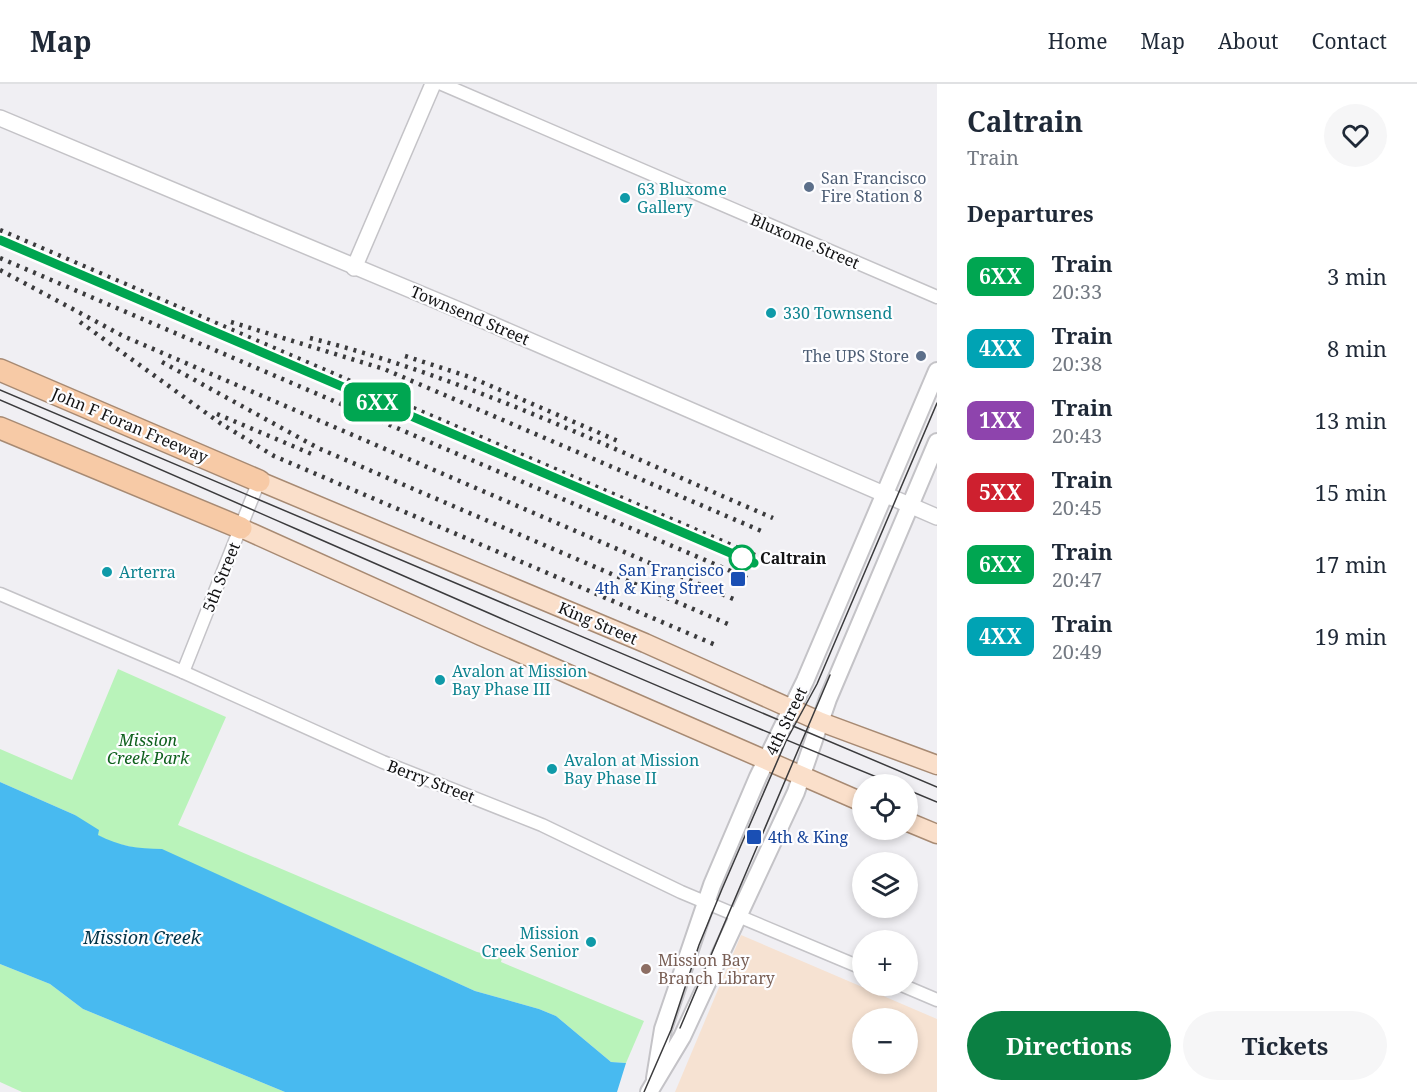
<!DOCTYPE html>
<html lang="en">
<head>
<meta charset="utf-8">
<style>
	:root { --surface:#fff; --page:#f6f6f7; --text:#1f2937; --muted:#747a83; --line:#e0e1e3; --accent:#0b8043 }
	body { margin:0; font-family:"Noto Serif",serif; background:var(--page); color:var(--text); height:100vh; display:flex; flex-direction:column; font-size:22px; white-space:nowrap }
	* { box-sizing:border-box; margin:0 }
	p { font-size:20px; color:var(--muted) }
	.icon { flex:none; width:33px; height:33px; fill:none; stroke:currentColor; stroke-width:2; stroke-linecap:round; stroke-linejoin:round }
	.map { position:relative; flex:1; overflow:hidden }
	.side { display:flex; flex-direction:column; background:var(--surface); width:480px }
	.side>* { flex:none }
	.badge { padding:0 12px; border-radius:9px; font-size:21px; line-height:39px }
	.fabs { position:absolute; left:852px; top:690px; display:grid; gap:12px }
	.fabs a { display:grid; place-items:center; width:66px; height:66px; border-radius:50%; background:var(--surface); box-shadow:0 3px 9px #0003; font-size:30px }
	.map>.badge { position:absolute; translate:-50% -50%; box-shadow:0 0 0 3px #fff }
	h2 { padding:0 30px; font-size:22px; line-height:54px }
	.round { display:grid; place-items:center; flex:none; width:63px; height:63px; border-radius:32px; background:var(--page) }
	.summary { display:flex; align-items:center; justify-content:space-between; height:102px; padding:0 30px }
	h1 { font-size:28px; font-weight:700; line-height:45px }
	.cta { display:flex; gap:12px; margin-top:auto; padding:12px 30px }
	.cta a { flex:1; height:69px; border-radius:36px; background:var(--accent); color:#fff; font-size:24px; font-weight:700; line-height:69px; text-align:center }
	.cta a+a { background:var(--page); color:var(--text) }
	ul { padding:0; list-style:none }
	li { display:flex; align-items:center; gap:18px; height:72px; padding:0 30px }
	li div { flex:1 }
	li b { display:block; font-size:22px }
	li em { font-style:normal }
	li .badge { min-width:66px; font-weight:700; text-align:center }
	header { display:flex; align-items:center; gap:36px; box-sizing:border-box; height:84px; padding:0 30px; background:var(--surface); border-bottom:2px solid var(--line) }
	header strong { font-size:28px }
	nav { display:flex; gap:33px; margin-inline-start:auto; font-size:21px }
	main { display:flex; flex:1; min-height:0 }
	.map>svg:first-child { display:block }
	.commercial { fill:#f6e2d2; fill-rule:evenodd }
	.green { fill:#b9f3ba }
	.water { fill:#48baf0 }
	.lines { fill:none; stroke-linecap:round; stroke-linejoin:round }
	.minor-casing { stroke:#c4c3c7; stroke-width:15 }
	.tertiary-casing { stroke:#c4c3c7; stroke-width:18 }
	.secondary-casing { stroke:#c4c3c7; stroke-width:20 }
	.primary-casing { stroke:#a78a73; stroke-width:21 }
	.motorway-casing { stroke:#a78a73; stroke-width:24 }
	.minor { stroke:#fff; stroke-width:12 }
	.tertiary { stroke:#fff; stroke-width:15 }
	.secondary { stroke:#fff; stroke-width:16 }
	.primary { stroke:#fadfca; stroke-width:18 }
	.motorway { stroke:#f7caa6; stroke-width:21 }
	.tram { stroke:#3b3b3d; stroke-width:1.5 }
	.rail { stroke:#3b3b3d; stroke-width:4.5; stroke-dasharray:3 6; stroke-linecap:butt }
	.line-casing { stroke:#fff; stroke-width:14 }
	.line { stroke:#00a651; stroke-width:9 }
	.service-dot { fill:#5c6f8a; stroke:#fdfdff; stroke-width:2 }
	.culture-dot { fill:#0f9aa8; stroke:#fdfdff; stroke-width:2 }
	.stop-dot { fill:#fff; stroke:#00a651; stroke-width:3 }
	.transit-dot { fill:#1a4fb4; stroke:#fdfdff; stroke-width:2 }
	.education-dot { fill:#8d6e63; stroke:#fdfdff; stroke-width:2 }
	.labels { text-anchor:middle; stroke-width:4.5; stroke-linejoin:round; paint-order:stroke }
	.service-label { font-size:16px; fill:#4e5e75; stroke:#fdfdff; text-anchor:start }
	.culture-label { font-size:16px; fill:#0d838f; stroke:#fdfdff; text-anchor:start }
	.street-label { font-size:16px; fill:#121213; stroke:#fdfdff }
	.stop-label { font-size:16px; font-weight:bold; fill:#121213; stroke:#fdfdff; text-anchor:start }
	.transit-label { font-size:16px; fill:#164399; stroke:#fdfdff; text-anchor:end }
	.park-label { font-size:16px; font-style:italic; fill:#0e601c; stroke:#fdfdff }
	.education-label { font-size:16px; fill:#785e54; stroke:#fdfdff; text-anchor:start }
	.water-label { font-size:18px; font-style:italic; fill:#003247; stroke:#fdfdff }
</style>
</head>
<body>
<header>
<strong>Map</strong>
<nav><a>Home</a><a>Map</a><a>About</a><a>Contact</a></nav>
</header>
<main>
<div class="map">
<svg width="937" height="1008" viewBox="0 0 937 1008">
	<rect width="100%" height="100%" fill="#f0eff3"/>
	<path class="commercial" d="M741,851L937,935V1008H675ZM862,934H908V980H862Z"/>
	<g class="green">
		<path d="M118,585L226,633L178,741L477,868L502,874L501,878L644,937L626,979L611,978L556,932L539,925L475,907L162,766L141,765L114,759L97,751L75,731L0,698V665L72,696Z"/>
		<path d="M0,880L50,900L83,925L285,1008H22L0,998Z"/>
	</g>
	<path class="water" d="M0,698L75,731L99,746L98,751C119,762 138,765 162,765L475,907L539,925L556,932L611,978L626,979L617,1008H285L83,925L50,900L0,880Z"/>
	<g class="lines">
		<g class="minor-casing">
			<g id="minor">
				<path d="M442,0L937,213"/>
				<path d="M0,510L183,588L383,678L542,741L681,808L862,884"/>
				<path d="M183,588L259,397"/>
				<path d="M904,902L937,916"/>
			</g>
		</g>
		<g class="tertiary-casing">
			<g id="tertiary">
				<path d="M0,34L466,229L937,433"/>
				<path d="M354,184L433,0"/>
			</g>
		</g>
		<g class="secondary-casing">
			<g id="secondary">
				<path d="M655,994L663,945L712,801L758,693L805,597L937,287"/>
				<path d="M649,1008L682,953L796,708L828,615L937,358"/>
			</g>
		</g>
		<g class="primary-casing">
			<g id="primary">
				<path d="M259,397L645,559L821,638L937,681"/>
				<path d="M241,444L481,552L862,718"/>
				<path d="M908,738L937,750"/>
			</g>
		</g>
		<g class="motorway-casing">
			<g id="motorway">
				<path d="M0,286L259,397"/>
				<path d="M0,344L241,444"/>
			</g>
		</g>
		<use href="#minor" class="minor"/>
		<use href="#tertiary" class="tertiary"/>
		<use href="#secondary" class="secondary"/>
		<use href="#primary" class="primary"/>
		<use href="#motorway" class="motorway"/>
		<g class="tram">
			<path d="M0,306L937,703"/>
			<path d="M0,316C298,444 594,579 894,700"/>
			<path d="M908,706L937,718"/>
			<path d="M680,944L830,591"/>
			<path d="M644,1008L671,946L699,861L722,805L786,657L817,600L937,319"/>
		</g>
		<g class="rail">
			<path d="M0,146L757,472"/>
			<path d="M0,156L161,225"/>
			<path d="M0,174L747,494"/>
			<path d="M0,186L123,252L738,517"/>
			<path d="M80,238L220,339L274,372L718,562"/>
			<path d="M231,238L384,285L766,449"/>
			<path d="M310,254C471,295 621,369 773,434"/>
			<path d="M405,272L470,293L618,357"/>
			<path d="M162,278L318,364L728,540"/>
			<path d="M217,330L314,371"/>
		</g>
	</g>
	<g class="lines">
		<g class="line-casing">
			<path id="line" d="M0,156L754,479"/>
		</g>
		<use href="#line" class="line"/>
	</g>
	<g class="service-dot">
		<circle cx="809" cy="103" r="6"/>
		<circle cx="921" cy="272" r="6"/>
	</g>
	<g class="culture-dot">
		<circle cx="625" cy="114" r="6"/>
		<circle cx="771" cy="229" r="6"/>
		<circle cx="107" cy="488" r="6"/>
		<circle cx="440" cy="596" r="6"/>
		<circle cx="552" cy="685" r="6"/>
		<circle cx="591" cy="858" r="6"/>
	</g>
	<circle class="stop-dot" cx="742" cy="474" r="12"/>
	<g class="transit-dot">
		<rect x="730" y="487" width="16" height="16" rx="3"/>
		<rect x="746" y="745" width="16" height="16" rx="3"/>
	</g>
	<circle class="education-dot" cx="646" cy="885" r="6"/>
	<g class="labels">
		<g class="service-label">
			<text x="821" y="100">San Francisco<tspan x="821" dy="18">Fire Station 8</tspan></text>
			<text x="909" y="278" text-anchor="end">The UPS Store</text>
		</g>
		<g class="culture-label">
			<text x="637" y="111">63 Bluxome<tspan x="637" dy="18">Gallery</tspan></text>
			<text x="783" y="235">330 Townsend</text>
			<text x="119" y="494">Arterra</text>
			<text x="452" y="593">Avalon at Mission<tspan x="452" dy="18">Bay Phase III</tspan></text>
			<text x="564" y="682">Avalon at Mission<tspan x="564" dy="18">Bay Phase II</tspan></text>
			<text x="579" y="855" text-anchor="end">Mission<tspan x="579" dy="18">Creek Senior</tspan></text>
		</g>
		<g class="street-label">
			<text transform="translate(805 157) rotate(23)" y="6">Bluxome Street</text>
			<text transform="translate(470 231) rotate(23)" y="6">Townsend Street</text>
			<text transform="translate(130 341) rotate(23)" y="6">John F Foran Freeway</text>
			<text transform="translate(221 493) rotate(-68)" y="6">5th Street</text>
			<text transform="translate(598 539) rotate(23)" y="6">King Street</text>
			<text transform="translate(786 637) rotate(-64)" y="6">4th Street</text>
			<text transform="translate(431 697) rotate(21)" y="6">Berry Street</text>
		</g>
		<g class="stop-label">
			<text x="760" y="480">Caltrain</text>
		</g>
		<g class="transit-label">
			<text x="724" y="492">San Francisco<tspan x="724" dy="18">4th &amp; King Street</tspan></text>
			<text x="768" y="759" text-anchor="start">4th &amp; King</text>
		</g>
		<g class="park-label">
			<text x="148" y="662">Mission<tspan x="148" dy="18">Creek Park</tspan></text>
		</g>
		<g class="education-label">
			<text x="658" y="882">Mission Bay<tspan x="658" dy="18">Branch Library</tspan></text>
		</g>
		<g class="water-label">
			<text x="142" y="860">Mission Creek</text>
		</g>
	</g>
</svg>
<div class="fabs">
<a><svg class="icon" aria-label="locate" viewBox="0 0 24 24"><circle cx="12" cy="12" r="6"/><path d="M12 2v4M12 18v4M2 12h4M18 12h4"/></svg></a>
<a><svg class="icon" aria-label="layers" viewBox="0 0 24 24"><path d="M12 4l9 5-9 5-9-5zM3 14l9 5 9-5"/></svg></a>
<a>+</a>
<a>−</a>
</div>
<b class="badge" style="left:377px;top:318px;background:#00a651;color:#fff">6XX</b>
</div>
<section class="side">
<div class="summary"><div><h1>Caltrain</h1><p>Train</p></div><a class="round"><svg class="icon" aria-label="heart" viewBox="0 0 24 24"><path d="M12 20l-8-8c-3-5 5-10 8-4 3-6 11-1 8 4z"/></svg></a></div>
<h2>Departures</h2>
<ul>
<li><span class="badge" style="background:#00a651;color:#fff">6XX</span><div><b>Train</b><p>20:33</p></div><em>3 min</em></li>
<li><span class="badge" style="background:#00a3b4;color:#fff">4XX</span><div><b>Train</b><p>20:38</p></div><em>8 min</em></li>
<li><span class="badge" style="background:#8e44ad;color:#fff">1XX</span><div><b>Train</b><p>20:43</p></div><em>13 min</em></li>
<li><span class="badge" style="background:#ce202f;color:#fff">5XX</span><div><b>Train</b><p>20:45</p></div><em>15 min</em></li>
<li><span class="badge" style="background:#00a651;color:#fff">6XX</span><div><b>Train</b><p>20:47</p></div><em>17 min</em></li>
<li><span class="badge" style="background:#00a3b4;color:#fff">4XX</span><div><b>Train</b><p>20:49</p></div><em>19 min</em></li>
</ul>
<div class="cta"><a>Directions</a><a>Tickets</a></div>
</section>
</main>
</body>
</html>
